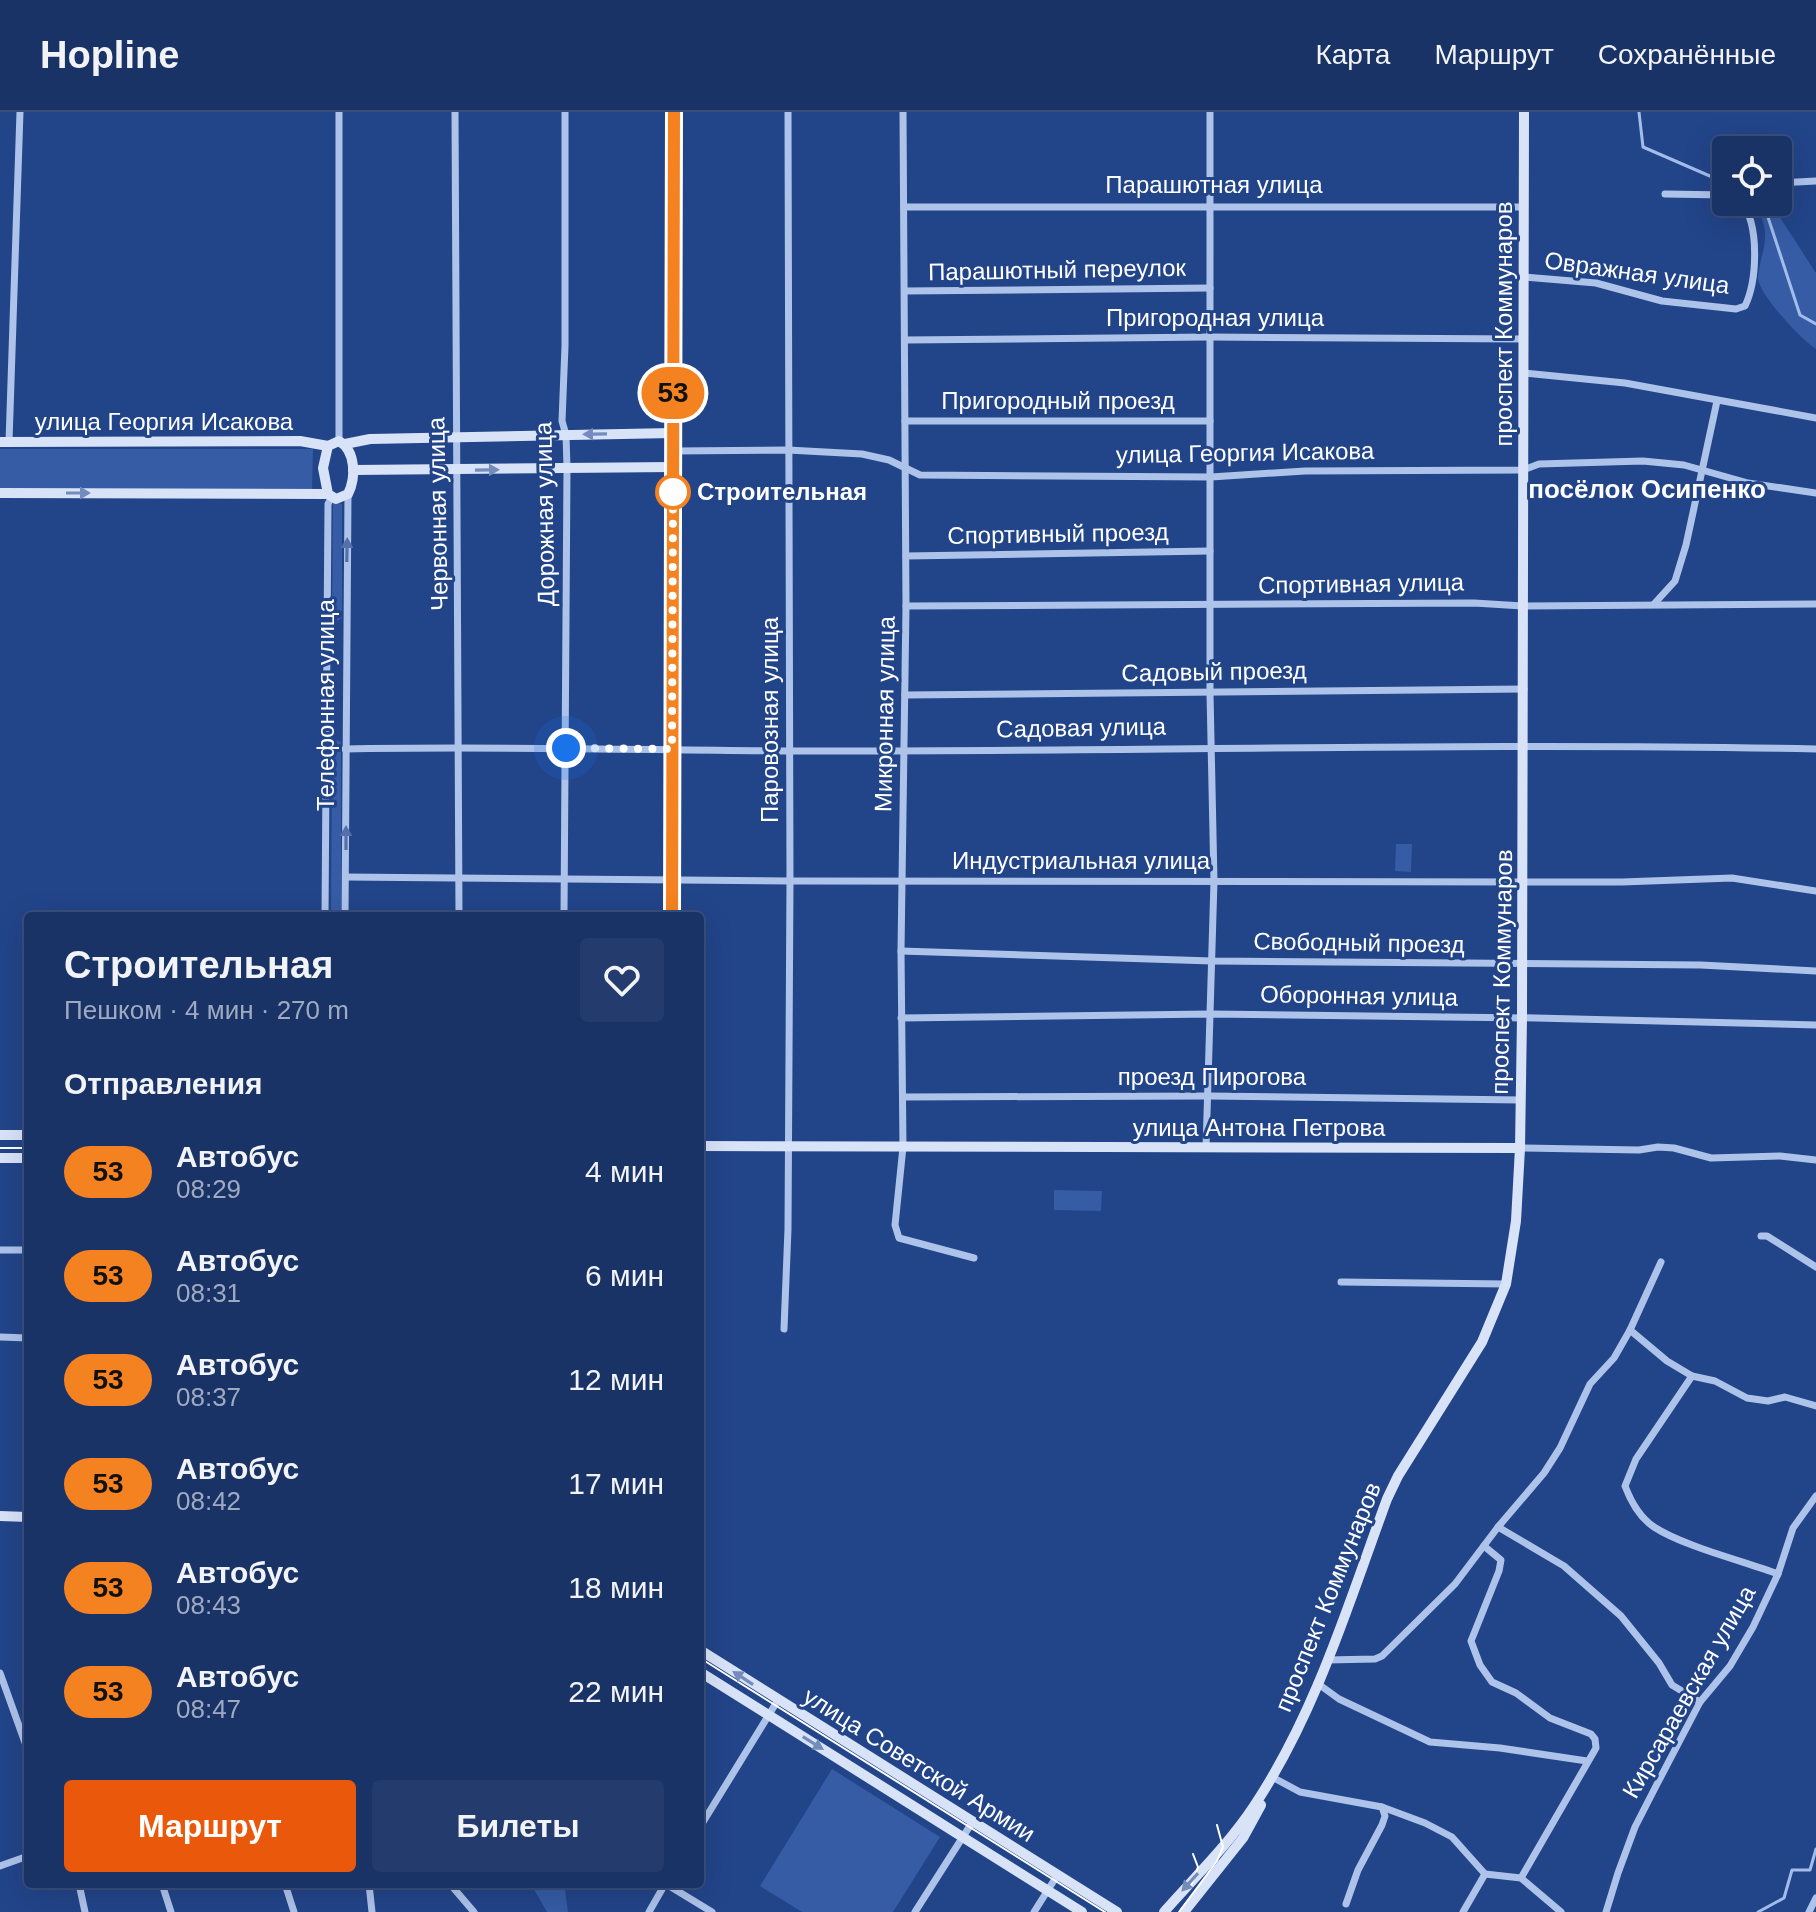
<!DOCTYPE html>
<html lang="ru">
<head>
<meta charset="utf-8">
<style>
	:root { --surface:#1a3367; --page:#233b6d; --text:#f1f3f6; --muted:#9faac0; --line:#384e7b; --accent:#ea580c }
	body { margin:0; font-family:Arial,sans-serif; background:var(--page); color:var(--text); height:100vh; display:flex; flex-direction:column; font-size:30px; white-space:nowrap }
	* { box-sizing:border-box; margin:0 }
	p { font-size:26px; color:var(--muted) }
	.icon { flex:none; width:44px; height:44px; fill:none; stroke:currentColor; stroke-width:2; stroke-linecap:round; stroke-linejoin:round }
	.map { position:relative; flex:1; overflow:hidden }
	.sheet { position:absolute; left:24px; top:800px; width:680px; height:976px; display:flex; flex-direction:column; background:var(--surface); border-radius:8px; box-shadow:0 8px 32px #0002,0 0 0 2px var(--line) }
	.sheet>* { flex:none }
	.badge { padding:0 16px; border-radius:26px; font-size:28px; line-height:52px }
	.fabs { position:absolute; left:1712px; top:24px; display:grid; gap:16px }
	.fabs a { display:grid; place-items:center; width:80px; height:80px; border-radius:8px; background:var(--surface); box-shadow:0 8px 32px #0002,0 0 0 2px var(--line); font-size:40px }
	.you { position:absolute; width:40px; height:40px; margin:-20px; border:6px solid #fff; border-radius:50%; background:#1a73e8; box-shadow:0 0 0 12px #1a73e833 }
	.map>.badge { position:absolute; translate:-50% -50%; box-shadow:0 0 0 4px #fff }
	h2 { padding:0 40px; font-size:30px; line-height:72px }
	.round { display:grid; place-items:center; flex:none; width:84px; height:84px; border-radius:8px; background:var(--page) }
	.overview { display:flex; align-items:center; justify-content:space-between; height:136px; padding:0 40px }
	h1 { font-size:38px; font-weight:800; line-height:60px }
	.primary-button { display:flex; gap:16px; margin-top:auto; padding:16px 40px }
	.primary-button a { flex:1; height:92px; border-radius:8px; background:var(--accent); color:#fff; font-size:32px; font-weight:800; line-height:92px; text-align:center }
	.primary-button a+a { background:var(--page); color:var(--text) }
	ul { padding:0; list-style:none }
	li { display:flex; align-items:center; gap:24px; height:104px; padding:0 40px }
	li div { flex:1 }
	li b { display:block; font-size:30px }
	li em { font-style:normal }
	li .badge { min-width:88px; font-weight:700; text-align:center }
	header { display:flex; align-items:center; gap:48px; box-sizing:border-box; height:112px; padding:0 40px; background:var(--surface); border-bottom:2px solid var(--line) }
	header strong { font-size:38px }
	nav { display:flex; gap:44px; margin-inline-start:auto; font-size:28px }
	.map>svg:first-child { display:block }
	.green { fill:#365ca6 }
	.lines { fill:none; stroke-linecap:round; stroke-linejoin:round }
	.stream { stroke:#a2bceb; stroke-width:3 }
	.street { stroke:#aec3ea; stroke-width:7 }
	.secondary { stroke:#d9e3f8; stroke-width:10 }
	.tram { stroke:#fff; stroke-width:2 }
	.oneway { fill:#748cbb }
	.oneway2 { fill:#5370ab }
	.line-casing { stroke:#fff; stroke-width:18 }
	.line { stroke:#f58220; stroke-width:12 }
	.walk { stroke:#fff; stroke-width:8; stroke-dasharray:0 14.4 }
	.stop-dot { fill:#fff; stroke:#f58220; stroke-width:4 }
	.labels { text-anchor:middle; stroke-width:6; stroke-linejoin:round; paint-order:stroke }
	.street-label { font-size:24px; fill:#fff; stroke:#224489 }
	.stop-label { font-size:24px; font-weight:bold; fill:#fff; stroke:#224489; text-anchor:start }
	.neighbourhood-label { font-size:26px; font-weight:bold; fill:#fff; stroke:#224489 }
</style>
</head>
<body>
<header>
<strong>Hopline</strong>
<nav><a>Карта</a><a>Маршрут</a><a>Сохранённые</a></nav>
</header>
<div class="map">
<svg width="1816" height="1800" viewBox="0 0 1816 1800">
	<rect width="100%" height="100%" fill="#224489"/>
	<g class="green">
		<path d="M1770,90L1816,161V237C1802,228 1757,181 1758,165C1759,150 1766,136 1765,121C1765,110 1758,103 1759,91Z"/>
		<path d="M0,337H313L312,379H0Z"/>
		<path d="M335,390L342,392V506L337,509L332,507L333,392Z"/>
		<path d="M337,628L341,630V804H331L332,631Z"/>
		<path d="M1396,732H1412L1411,760L1395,759Z"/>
		<path d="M1054,1078L1102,1079L1101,1099L1054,1098Z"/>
		<path d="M832,1657L940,1725L893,1800H802L760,1774Z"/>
		<path d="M531,1772H568L565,1778L568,1800H547Z"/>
	</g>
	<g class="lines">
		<g class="stream">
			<path d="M1639,0L1643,35L1726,71"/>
			<path d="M1758,90L1764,93L1800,203L1816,212"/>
			<path d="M1758,1800L1784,1786L1792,1758H1810L1816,1737"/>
		</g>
		<g class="street">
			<path d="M339,0V329"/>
			<path d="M455,0L459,804"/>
			<path d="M903,0L906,494L901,839L903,1035L895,1113L899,1126L974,1146"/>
			<path d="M1778,71L1816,69"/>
			<path d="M1665,82L1726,83"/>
			<path d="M904,95H1524"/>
			<path d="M1524,165L1596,171L1662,189L1736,197L1745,194C1757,169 1760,112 1741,90"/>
			<path d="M905,179L1210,176"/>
			<path d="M906,228L1209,225L1524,227"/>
			<path d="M1524,261L1625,271L1816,306"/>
			<path d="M905,309H1210"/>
			<path d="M9,330L20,0"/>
			<path d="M674,339L788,338L862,342L889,348L920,363L1211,365L1305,359L1523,358L1539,352L1643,349L1684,353L1748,371L1816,381"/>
			<path d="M906,444L1210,439"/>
			<path d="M1654,492L1675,469L1686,433L1717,289"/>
			<path d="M906,494L1474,491L1523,494L1816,492"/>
			<path d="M905,583L1524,577"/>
			<path d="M345,637C493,634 641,638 789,639C1131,640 1474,630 1816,637"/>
			<path d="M346,765L790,769L1622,770L1732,766L1816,779"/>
			<path d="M325,804L328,392L331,386"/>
			<path d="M345,804L348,382"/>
			<path d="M564,804L567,356L566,323L562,309L565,234V0"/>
			<path d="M901,839L1212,849L1701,853L1816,859"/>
			<path d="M901,906L1211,902L1536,906L1816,913"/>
			<path d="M903,985L1208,984L1521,988"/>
			<path d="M1206,1036L1214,769L1210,581V0"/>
			<path d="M1520,1036L1639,1038L1658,1035L1674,1036L1711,1046L1780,1044L1816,1048"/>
			<path d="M1761,1124H1767L1816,1155"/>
			<path d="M0,1138H28"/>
			<path d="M1341,1170L1506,1172"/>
			<path d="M784,1217L788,1117L790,769L788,0"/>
			<path d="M1630,1218L1667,1249L1692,1264L1636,1347L1625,1374C1631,1390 1639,1405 1654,1415C1683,1434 1743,1449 1778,1462"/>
			<path d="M0,1225L28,1226"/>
			<path d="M1692,1264L1715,1269L1747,1286L1768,1289L1785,1285L1816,1294"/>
			<path d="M1498,1415L1564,1454L1621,1504L1659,1551L1672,1573L1700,1590"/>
			<path d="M1484,1434L1501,1448L1499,1459L1471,1529L1480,1553L1492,1570L1516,1581L1550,1606L1591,1622L1595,1627L1596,1636L1521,1766"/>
			<path d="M1327,1548L1375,1547L1382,1544L1455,1472L1498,1415L1544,1361L1560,1336L1590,1272L1614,1246L1630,1218L1661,1150"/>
			<path d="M0,1561L28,1639"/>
			<path d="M1317,1571L1339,1587L1430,1630L1500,1636L1587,1649"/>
			<path d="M1272,1665L1300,1680L1382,1695L1385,1704L1382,1713L1358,1758L1346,1792"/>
			<path d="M1382,1695L1425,1711L1452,1725L1485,1762L1521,1766L1561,1800"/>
			<path d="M700,1715L778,1588"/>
			<path d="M0,1754L28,1744"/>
			<path d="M79,1772L85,1800"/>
			<path d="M162,1772L171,1800"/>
			<path d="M285,1772L294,1800"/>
			<path d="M369,1772L372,1800"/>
			<path d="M450,1772L474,1800"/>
			<path d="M666,1772L712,1800"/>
			<path d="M649,1800L665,1772"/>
			<path d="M915,1800L973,1709"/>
			<path d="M1034,1800L1058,1762"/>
			<path d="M1463,1800L1485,1762"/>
			<path d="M1606,1800L1618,1761L1635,1715L1656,1674L1700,1590L1730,1554L1753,1515L1778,1462L1793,1416L1816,1384"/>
			<path d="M1809,1800L1816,1786"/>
		</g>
		<g class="secondary">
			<path d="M339,329C356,339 356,366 348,382L336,387L328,382L323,356L328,334Z"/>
			<path d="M0,330L300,329L328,334"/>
			<path d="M345,332L370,327L673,321"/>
			<path d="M353,358L673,355"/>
			<path d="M0,381L328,382"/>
			<path d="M672,804L674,0"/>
			<path d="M0,1023H28"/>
			<path d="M700,1034L1520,1036"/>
			<path d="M0,1046H28"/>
			<path d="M0,1404L28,1405"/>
			<path d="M700,1538L1117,1800"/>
			<path d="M700,1560L1082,1800"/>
			<path d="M1164,1800C1194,1766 1229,1732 1254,1694C1316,1601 1349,1490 1387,1387L1398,1364L1482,1230L1506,1172L1516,1109L1520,1036L1522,905L1524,0"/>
			<path d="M1184,1800L1243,1726L1261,1693"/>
		</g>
		<g class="tram">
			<path d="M0,1036H28"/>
			<path d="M700,1546L1105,1800"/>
			<path d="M1191,1774L1198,1755L1193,1742"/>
			<path d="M1179,1800L1217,1749L1223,1735L1217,1713"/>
		</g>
	</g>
	<defs><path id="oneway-solid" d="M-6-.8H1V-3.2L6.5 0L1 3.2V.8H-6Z" transform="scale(2)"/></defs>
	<g class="oneway">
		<use href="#oneway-solid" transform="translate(595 322) rotate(179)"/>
		<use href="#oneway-solid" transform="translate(487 358) rotate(-1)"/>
		<use href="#oneway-solid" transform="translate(78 381)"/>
		<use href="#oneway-solid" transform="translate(743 1566) rotate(-147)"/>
		<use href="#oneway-solid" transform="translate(813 1631) rotate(32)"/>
		<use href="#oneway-solid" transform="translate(1190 1770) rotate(132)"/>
	</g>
	<g class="oneway2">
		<use href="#oneway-solid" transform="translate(347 438) rotate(-89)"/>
		<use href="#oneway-solid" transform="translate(346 726) rotate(-90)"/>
	</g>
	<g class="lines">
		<g class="line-casing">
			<path id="line" d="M672,804L674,0"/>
		</g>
		<use href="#line" class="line"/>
		<path class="walk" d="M566,636L672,637L673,380"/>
	</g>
	<circle class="stop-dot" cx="673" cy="380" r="16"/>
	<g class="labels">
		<g class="street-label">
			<text x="1214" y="81">Парашютная улица</text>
			<text transform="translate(1057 158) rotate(-1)" y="8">Парашютный переулок</text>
			<text transform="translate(1637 161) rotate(8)" y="8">Овражная улица</text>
			<text x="1215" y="214">Пригородная улица</text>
			<text transform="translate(1504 212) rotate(-90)" y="8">проспект Коммунаров</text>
			<text x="1058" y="297">Пригородный проезд</text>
			<text x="164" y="318">улица Георгия Исакова</text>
			<text transform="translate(1245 341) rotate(-1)" y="8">улица Георгия Исакова</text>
			<text transform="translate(438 402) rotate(-91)" y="8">Червонная улица</text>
			<text transform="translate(545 402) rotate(-91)" y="8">Дорожная улица</text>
			<text transform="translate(1058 422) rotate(-1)" y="8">Спортивный проезд</text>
			<text transform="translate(1361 472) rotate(-1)" y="8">Спортивная улица</text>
			<text transform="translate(1214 560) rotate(-1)" y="8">Садовый проезд</text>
			<text transform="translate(326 593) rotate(-90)" y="8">Телефонная улица</text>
			<text transform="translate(885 602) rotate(-89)" y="8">Микронная улица</text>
			<text transform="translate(770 608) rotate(-90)" y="8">Паровозная улица</text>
			<text transform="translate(1081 616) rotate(-1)" y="8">Садовая улица</text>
			<text x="1081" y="757">Индустриальная улица</text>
			<text transform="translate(1359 831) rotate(1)" y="8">Свободный проезд</text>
			<text transform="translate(1502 860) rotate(-89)" y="8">проспект Коммунаров</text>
			<text transform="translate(1359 884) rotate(1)" y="8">Оборонная улица</text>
			<text x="1212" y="973">проезд Пирогова</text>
			<text x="1259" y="1024">улица Антона Петрова</text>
			<text transform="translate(1328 1485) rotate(-68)" y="8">проспект Коммунаров</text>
			<text transform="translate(1689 1580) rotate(-60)" y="8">Кирсараевская улица</text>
			<text transform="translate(919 1653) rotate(32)" y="8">улица Советской Армии</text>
		</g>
		<g class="stop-label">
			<text x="697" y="388">Строительная</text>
		</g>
		<g class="neighbourhood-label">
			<text x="1647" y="386">посёлок Осипенко</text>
		</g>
	</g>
</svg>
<div class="fabs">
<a><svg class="icon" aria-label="locate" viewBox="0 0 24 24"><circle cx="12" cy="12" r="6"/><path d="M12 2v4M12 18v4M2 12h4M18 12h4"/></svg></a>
</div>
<div class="you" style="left:566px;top:636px"></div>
<b class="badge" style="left:673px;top:281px;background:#f58220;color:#111">53</b>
<section class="sheet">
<div class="overview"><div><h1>Строительная</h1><p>Пешком · 4 мин · 270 m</p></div><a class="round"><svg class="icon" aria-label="heart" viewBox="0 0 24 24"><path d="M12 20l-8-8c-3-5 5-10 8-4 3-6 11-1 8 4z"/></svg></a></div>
<h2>Отправления</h2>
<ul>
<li><span class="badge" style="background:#f58220;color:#111">53</span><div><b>Автобус</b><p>08:29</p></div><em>4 мин</em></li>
<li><span class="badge" style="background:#f58220;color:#111">53</span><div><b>Автобус</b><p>08:31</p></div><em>6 мин</em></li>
<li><span class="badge" style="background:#f58220;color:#111">53</span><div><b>Автобус</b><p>08:37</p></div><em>12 мин</em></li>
<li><span class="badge" style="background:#f58220;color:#111">53</span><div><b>Автобус</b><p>08:42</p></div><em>17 мин</em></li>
<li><span class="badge" style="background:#f58220;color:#111">53</span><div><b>Автобус</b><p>08:43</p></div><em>18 мин</em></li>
<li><span class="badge" style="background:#f58220;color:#111">53</span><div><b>Автобус</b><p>08:47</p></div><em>22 мин</em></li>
</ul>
<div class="primary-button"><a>Маршрут</a><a>Билеты</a></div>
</section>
</div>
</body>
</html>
